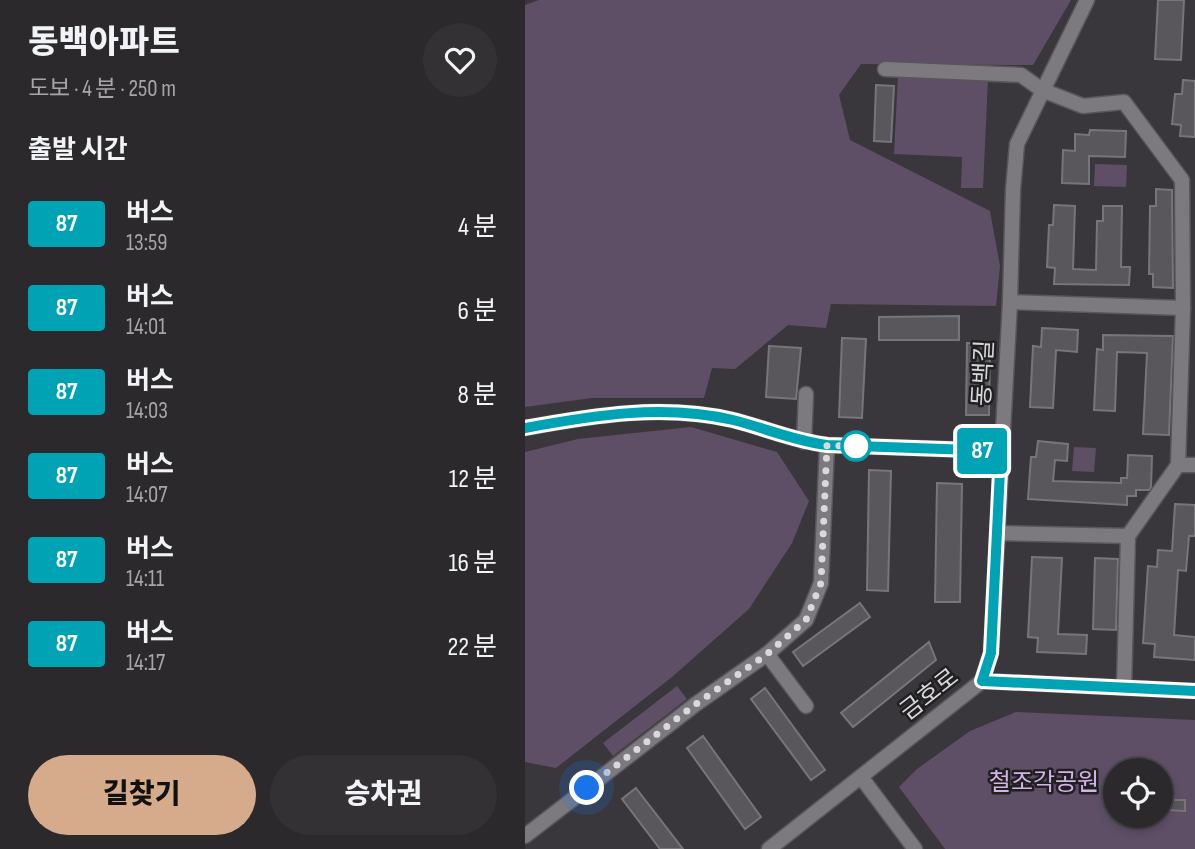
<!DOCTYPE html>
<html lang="ko">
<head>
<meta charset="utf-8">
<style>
	:root { --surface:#2b292c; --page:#333134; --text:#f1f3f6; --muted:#a6a6a9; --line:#474548; --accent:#d6ab8b }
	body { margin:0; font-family:"Sofia Sans Condensed","Noto Sans KR",sans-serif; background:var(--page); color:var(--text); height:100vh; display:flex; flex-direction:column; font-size:26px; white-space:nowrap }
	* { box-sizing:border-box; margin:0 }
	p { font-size:23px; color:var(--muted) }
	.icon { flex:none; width:38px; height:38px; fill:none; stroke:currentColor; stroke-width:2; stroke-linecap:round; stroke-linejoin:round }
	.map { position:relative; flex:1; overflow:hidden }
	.drawer { display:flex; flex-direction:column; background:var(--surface); width:525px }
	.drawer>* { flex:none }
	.badge { padding:0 14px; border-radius:5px; font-size:24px; line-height:46px }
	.fabs { position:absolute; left:578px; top:758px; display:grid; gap:14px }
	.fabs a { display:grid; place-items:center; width:70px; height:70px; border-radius:50%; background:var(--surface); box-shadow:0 4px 10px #0003,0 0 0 2px var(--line); font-size:35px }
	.you { position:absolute; width:35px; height:35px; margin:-18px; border:5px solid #fff; border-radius:50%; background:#1a73e8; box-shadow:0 0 0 10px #1a73e833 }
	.map>.badge { position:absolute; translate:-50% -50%; box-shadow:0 0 0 4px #fff }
	h2 { padding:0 28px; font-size:26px; line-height:63px }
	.round { display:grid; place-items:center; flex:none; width:74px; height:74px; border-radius:37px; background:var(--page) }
	.overview { display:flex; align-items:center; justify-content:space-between; height:119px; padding:0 28px }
	h1 { font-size:33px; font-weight:800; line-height:52px }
	.action { display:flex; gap:14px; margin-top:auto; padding:14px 28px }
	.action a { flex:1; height:80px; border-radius:42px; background:var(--accent); color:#111; font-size:28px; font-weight:800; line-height:80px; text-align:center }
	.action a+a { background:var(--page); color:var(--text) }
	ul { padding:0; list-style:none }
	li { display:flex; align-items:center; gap:21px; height:84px; padding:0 28px }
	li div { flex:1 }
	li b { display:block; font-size:26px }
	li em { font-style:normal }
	li .badge { min-width:77px; font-weight:700; text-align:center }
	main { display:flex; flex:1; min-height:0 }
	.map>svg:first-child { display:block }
	.green { fill:#5e4f67; fill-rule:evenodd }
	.building { fill:#5a575c; stroke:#78757a; stroke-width:2 }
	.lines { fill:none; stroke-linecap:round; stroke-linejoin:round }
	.minor-casing { stroke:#58565a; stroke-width:17 }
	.minor { stroke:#7d7a7f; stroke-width:14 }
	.line-casing { stroke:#fff; stroke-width:16 }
	.line { stroke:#00a3b4; stroke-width:10 }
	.walk { stroke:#dad8db; stroke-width:7; stroke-dasharray:0 12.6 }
	.stop-dot { fill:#fff; stroke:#00a3b4; stroke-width:3.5 }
	.labels { text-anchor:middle; stroke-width:5; stroke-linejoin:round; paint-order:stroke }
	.street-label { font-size:24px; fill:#dad8db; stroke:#201f21 }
	.park-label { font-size:24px; fill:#d3b4e5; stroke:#201f21 }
</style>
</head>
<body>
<main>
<section class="drawer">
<div class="overview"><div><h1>동백아파트</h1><p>도보 · 4 분 · 250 m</p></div><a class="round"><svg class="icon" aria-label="heart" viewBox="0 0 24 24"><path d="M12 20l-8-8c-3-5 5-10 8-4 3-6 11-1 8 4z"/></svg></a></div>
<h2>출발 시간</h2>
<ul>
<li><span class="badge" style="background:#00a3b4;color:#fff">87</span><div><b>버스</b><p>13:59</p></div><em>4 분</em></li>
<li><span class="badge" style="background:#00a3b4;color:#fff">87</span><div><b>버스</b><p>14:01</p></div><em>6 분</em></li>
<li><span class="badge" style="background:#00a3b4;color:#fff">87</span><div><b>버스</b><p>14:03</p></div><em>8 분</em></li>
<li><span class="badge" style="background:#00a3b4;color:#fff">87</span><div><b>버스</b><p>14:07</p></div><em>12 분</em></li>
<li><span class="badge" style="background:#00a3b4;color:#fff">87</span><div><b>버스</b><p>14:11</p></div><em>16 분</em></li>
<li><span class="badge" style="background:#00a3b4;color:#fff">87</span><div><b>버스</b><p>14:17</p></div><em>22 분</em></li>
</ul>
<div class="action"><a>길찾기</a><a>승차권</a></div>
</section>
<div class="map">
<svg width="670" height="849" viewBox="0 0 670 849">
	<rect width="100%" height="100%" fill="#39373b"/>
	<g class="green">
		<path d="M14,0H546L508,65L336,64L314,95L325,140L465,211L475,266L471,306L306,304L301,328L263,325L210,369L187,368L179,398H67L0,407V5Z"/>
		<path d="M373,75L463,79L458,188H436L437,157L369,154Z"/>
		<path d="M570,164L602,165L601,187L569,186Z"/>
		<path d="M166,427L252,452L284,501L267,543L224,609L147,677L31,768L0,762V452L53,439Z"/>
		<path d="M549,447L571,448L569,472L547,471Z"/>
		<path d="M152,686L162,699L88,756L78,743Z"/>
		<path d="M491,712L670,720V849H420L374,787L392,769L445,731ZM590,770H635V816H590Z"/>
	</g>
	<g class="building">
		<path d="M633,0H659L656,60L630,59Z"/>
		<path d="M658,80L670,81V137L655,136L656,125L647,124L650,94H657Z"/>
		<path d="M351,85L369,86L366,142L349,141Z"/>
		<path d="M565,130L601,131L600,157L564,156V184L537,183L538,150L550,151V134L564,135Z"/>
		<path d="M631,189L647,190L648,288L628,287V274H624L625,206H631Z"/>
		<path d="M529,205L550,206L548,269L571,270L572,221H578V206H597L596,267H605L604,285L529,284L530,268L522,267L524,225H528Z"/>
		<path d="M434,316V340H354V317Z"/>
		<path d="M517,328L553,330L552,352L531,350L528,408L505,407L508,346L516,347Z"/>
		<path d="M578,335L648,336L644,435L618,434L622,353L592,352L590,411L569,410L572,349L578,350Z"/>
		<path d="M317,338L341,339L337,418L314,417Z"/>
		<path d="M442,343H465L464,415H441Z"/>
		<path d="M244,346L276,348L271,399L241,397Z"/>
		<path d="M513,441L543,444L542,461L530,460L528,481L596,483V478H602L603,455L627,456L626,487L624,490H611V496H602V505L503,499L506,457H511Z"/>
		<path d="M344,470L366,471L363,591L342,590Z"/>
		<path d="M412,483L437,484L435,602H410Z"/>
		<path d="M650,504L670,505V536H664L661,571L653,570L649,635L670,637V660L629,657L630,644L618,643L623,566L632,567L633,550L647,551Z"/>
		<path d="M507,557L537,558L533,634L562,635L561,654L512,652L513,638L503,637Z"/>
		<path d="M570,558L593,559L591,630L568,629Z"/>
		<path d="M335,603L345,617L278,666L268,652Z"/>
		<path d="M404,642L411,660L328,727L316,713Z"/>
		<path d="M240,688L300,770L286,780L226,699Z"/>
		<path d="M178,736L236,817L220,829L162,748Z"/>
		<path d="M111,788L158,849H135L97,799Z"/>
		<path d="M642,800H660V811L642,810Z"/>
	</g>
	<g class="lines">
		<g class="minor-casing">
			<g id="minor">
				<path d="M360,69L496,75L517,90L558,106L599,102L657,180L658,308L653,465L603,536L472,533"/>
				<path d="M485,302L658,308"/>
				<path d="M0,428C70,415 138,404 208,420C240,428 269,441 302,445L476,451"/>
				<path d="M279,442L281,394"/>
				<path d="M653,465H670"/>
				<path d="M457,681L466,653L485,302L488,190L492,144L562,0"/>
				<path d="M599,687L603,536"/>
				<path d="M281,706L242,654L281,620L296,583L302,445"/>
				<path d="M336,777L390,849"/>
				<path d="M0,836L171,704L242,654"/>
				<path d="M244,849L457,681L670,691"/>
			</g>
		</g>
		<use href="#minor" class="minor"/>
	</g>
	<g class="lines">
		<g class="line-casing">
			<path id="line" d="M0,428C70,415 138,404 208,420C240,428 269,441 302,445L476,451L466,653L457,681L670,691"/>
		</g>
		<use href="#line" class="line"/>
		<path class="walk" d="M62,788L171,704L242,654L281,620L296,583L302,445L340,447L331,446"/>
	</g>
	<circle class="stop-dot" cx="331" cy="446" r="14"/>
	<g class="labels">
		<g class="street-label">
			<text transform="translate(458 373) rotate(-87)" y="8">동백길</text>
			<text transform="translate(404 694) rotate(-38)" y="8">금호로</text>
		</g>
		<g class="park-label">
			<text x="519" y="790">철조각공원</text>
		</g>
	</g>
</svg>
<div class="fabs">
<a><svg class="icon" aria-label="locate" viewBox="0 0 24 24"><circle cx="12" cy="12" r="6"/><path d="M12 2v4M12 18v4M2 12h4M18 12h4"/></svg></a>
</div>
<div class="you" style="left:62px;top:788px"></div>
<b class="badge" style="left:457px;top:451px;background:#00a3b4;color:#fff">87</b>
</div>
</main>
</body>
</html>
